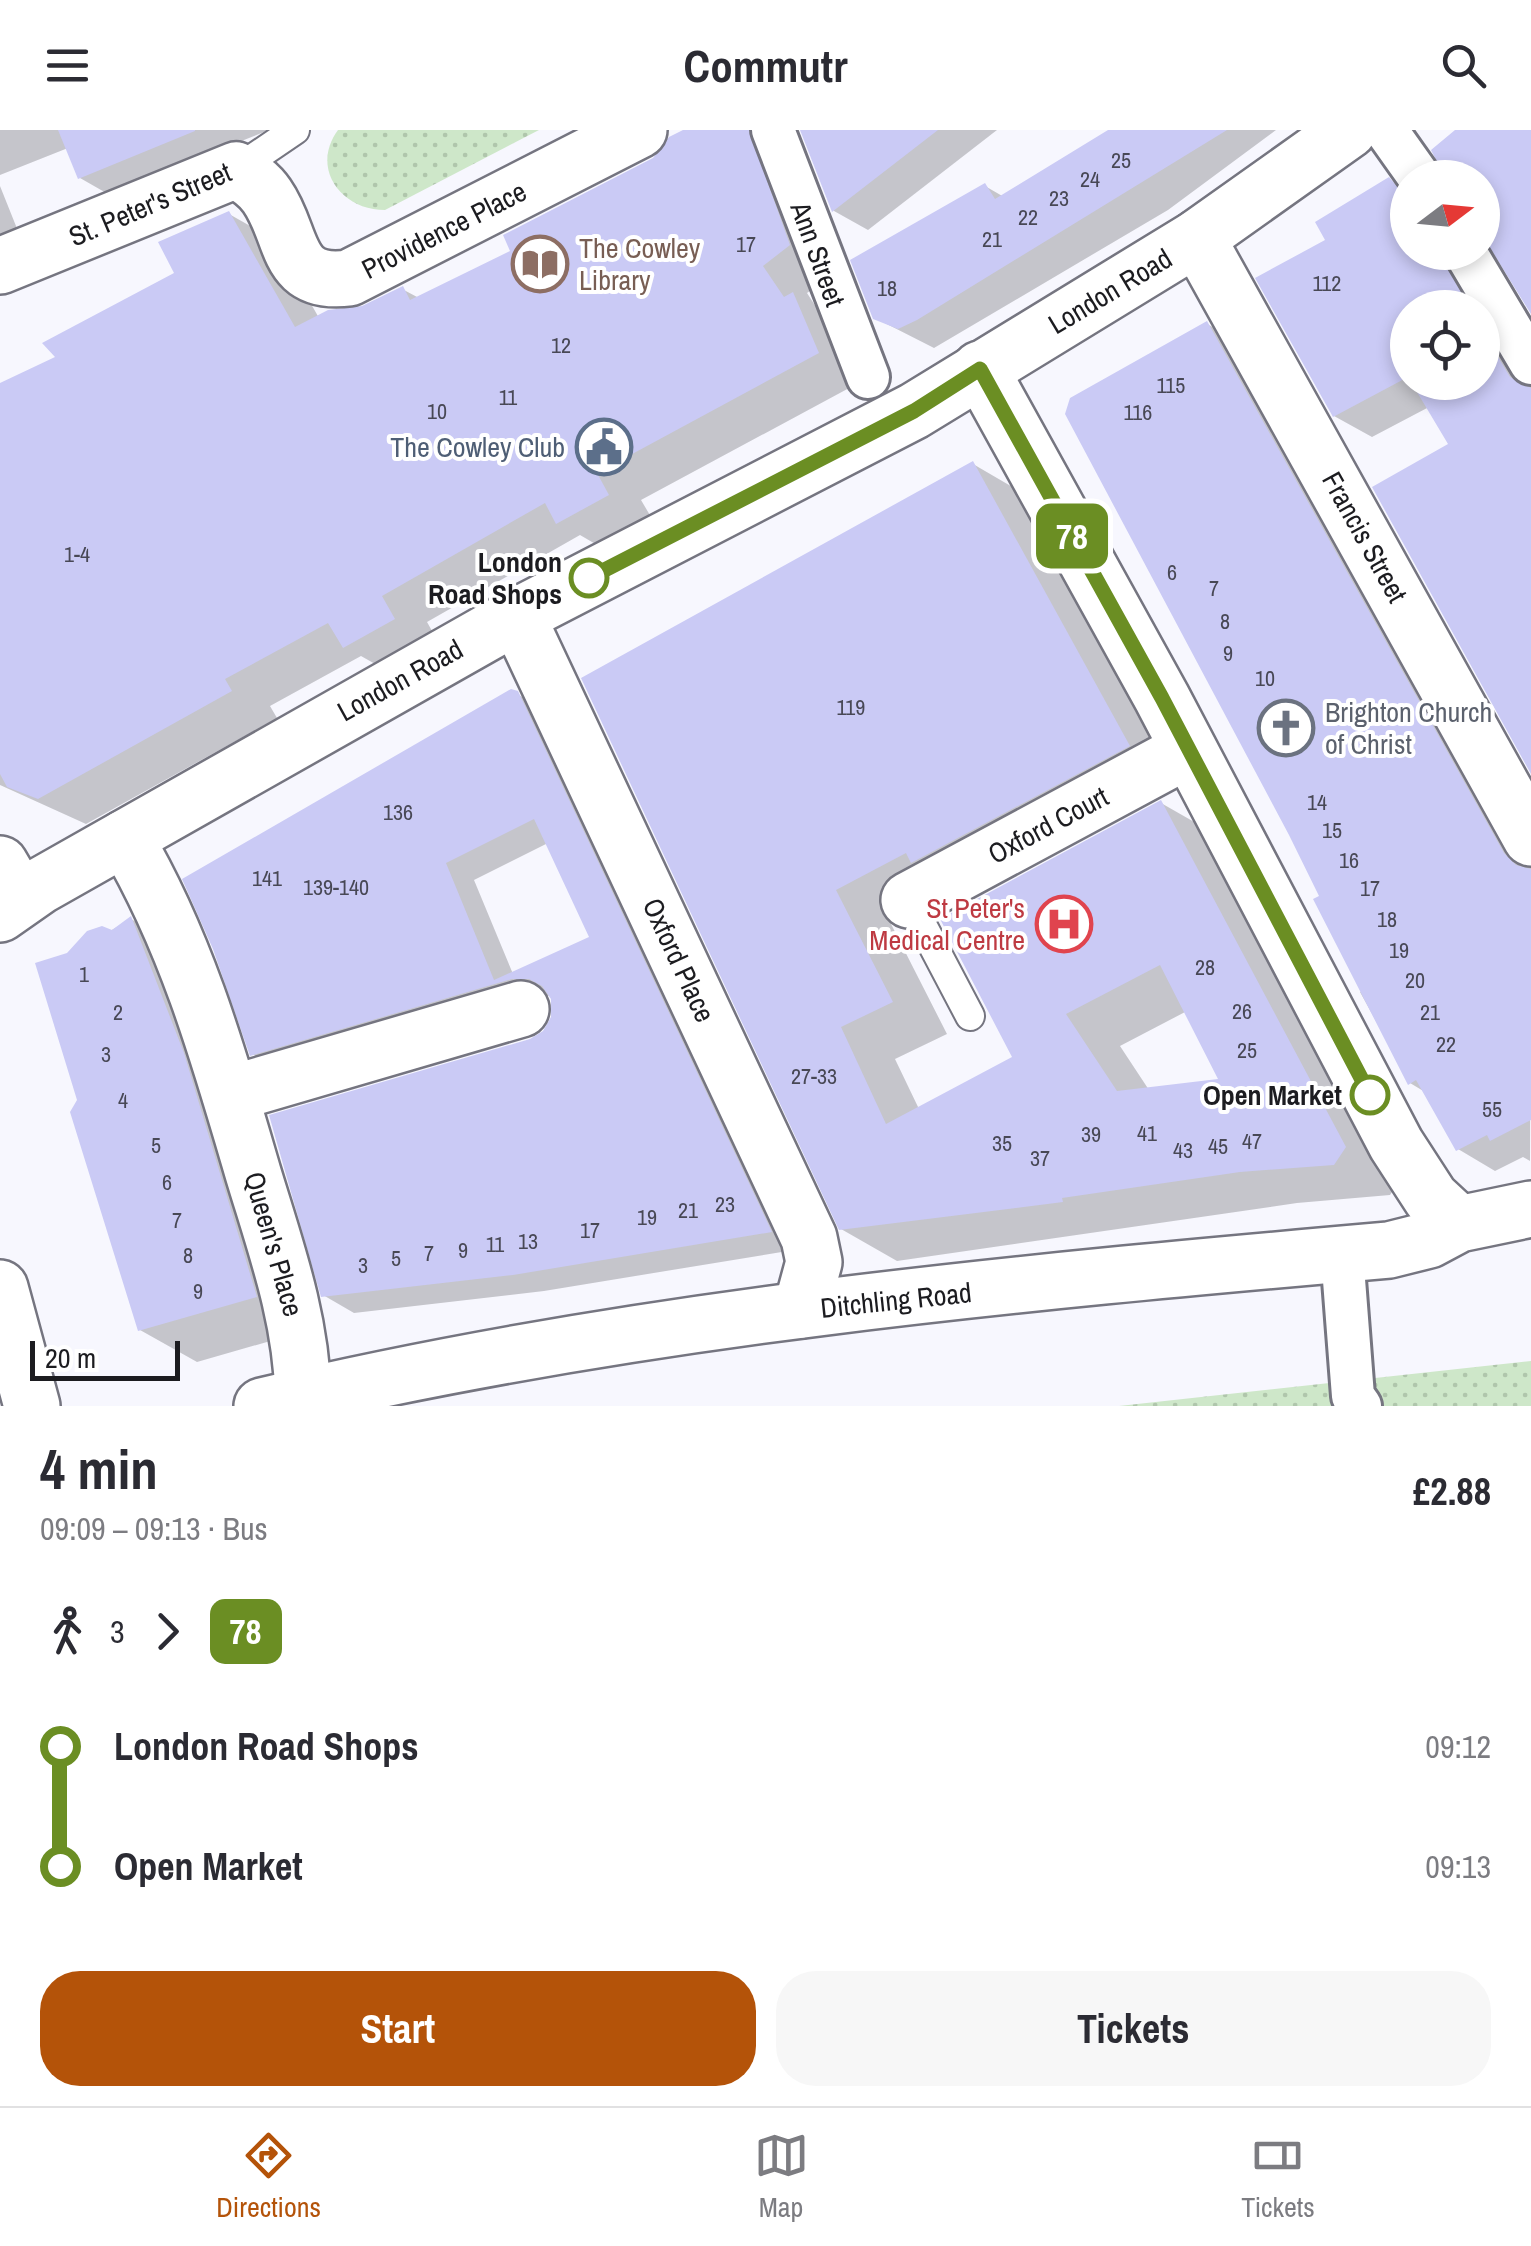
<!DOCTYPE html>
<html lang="en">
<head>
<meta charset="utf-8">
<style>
	:root { --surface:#fff; --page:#f7f7f7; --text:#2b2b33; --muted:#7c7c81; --line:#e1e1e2; --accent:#b45309 }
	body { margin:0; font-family:"Archivo Narrow",sans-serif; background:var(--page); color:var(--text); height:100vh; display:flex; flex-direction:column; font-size:38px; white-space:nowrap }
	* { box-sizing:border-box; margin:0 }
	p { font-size:32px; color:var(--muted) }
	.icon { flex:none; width:55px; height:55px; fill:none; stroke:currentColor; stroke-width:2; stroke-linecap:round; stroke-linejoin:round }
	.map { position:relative; height:1276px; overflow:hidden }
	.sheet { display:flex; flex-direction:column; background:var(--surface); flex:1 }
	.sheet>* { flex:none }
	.badge { padding:0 20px; border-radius:15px; font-size:35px; line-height:65px }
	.needle { width:65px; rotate:74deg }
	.fabs { position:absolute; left:1390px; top:30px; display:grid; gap:20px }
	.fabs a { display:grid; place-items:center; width:110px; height:110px; border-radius:50%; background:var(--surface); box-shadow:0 5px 15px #0003; font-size:50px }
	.scale { position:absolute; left:30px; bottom:25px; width:150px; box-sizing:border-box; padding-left:10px; border:5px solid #1c1c20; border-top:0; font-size:28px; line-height:35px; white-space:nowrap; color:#1c1c20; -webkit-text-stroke:8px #fff; paint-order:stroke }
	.map>.badge { position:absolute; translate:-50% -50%; box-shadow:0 0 0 5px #fff }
	.legs { display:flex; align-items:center; gap:15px; height:110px; padding:0 40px; font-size:32px }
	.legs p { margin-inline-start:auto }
	.summary { display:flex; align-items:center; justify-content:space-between; height:170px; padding:0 40px }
	h1 { font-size:55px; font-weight:800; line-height:75px }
	.cta { display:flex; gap:20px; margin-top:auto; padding:20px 40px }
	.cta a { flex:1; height:115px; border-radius:40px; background:var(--accent); color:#fff; font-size:40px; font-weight:800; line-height:115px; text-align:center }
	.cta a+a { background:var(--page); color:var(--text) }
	ul { padding:0 40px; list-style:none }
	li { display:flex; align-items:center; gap:35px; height:120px; font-size:38px }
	li i { display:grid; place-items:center; width:15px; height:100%; margin:0 12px; background:currentColor }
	li i::after { content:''; width:25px; height:25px; margin:-12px; border:8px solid; border-radius:50%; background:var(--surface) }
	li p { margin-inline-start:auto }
	li:first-child i { background:linear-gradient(#0000 50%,currentColor 0) }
	li:last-child i { background:linear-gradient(currentColor 50%,#0000 0) }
	header { display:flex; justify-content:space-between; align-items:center; height:130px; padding:0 40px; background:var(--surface); font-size:45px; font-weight:800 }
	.dock { display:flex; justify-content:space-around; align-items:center; height:140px; border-top:2px solid var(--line); background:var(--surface); font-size:28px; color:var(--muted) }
	.dock a { display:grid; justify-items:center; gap:5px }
	.dock .selected { color:var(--accent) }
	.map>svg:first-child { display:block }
	.park { fill:url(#park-dots) }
	.shadow { fill:#0003; fill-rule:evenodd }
	.building { fill:#cacaf5; fill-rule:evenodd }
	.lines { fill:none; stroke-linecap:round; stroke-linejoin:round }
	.service-casing { stroke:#757580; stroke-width:32 }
	.pedestrian-casing { stroke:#757580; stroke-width:48 }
	.minor-casing { stroke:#757580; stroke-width:60 }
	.primary-casing { stroke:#757580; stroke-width:60 }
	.trunk-casing { stroke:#757580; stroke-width:60 }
	.service { stroke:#fff; stroke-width:28 }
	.pedestrian { stroke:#fff; stroke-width:42 }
	.minor { stroke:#fff; stroke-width:55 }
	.primary { stroke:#fff; stroke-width:55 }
	.trunk { stroke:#fff; stroke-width:55 }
	.line-1-casing { stroke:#fff; stroke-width:22 }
	.line-1 { stroke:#6b8e23; stroke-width:15 }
	.stop-1-dot { fill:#fff; stroke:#6b8e23; stroke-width:5 }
	.labels { text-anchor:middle; stroke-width:8; stroke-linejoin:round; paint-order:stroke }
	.number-label { font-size:22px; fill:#484855 }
	.street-label { font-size:28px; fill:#1c1c20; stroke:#fff }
	.education-label { font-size:28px; fill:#785e54; stroke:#fff; text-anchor:start }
	.service-label { font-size:28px; fill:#4e5e75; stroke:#fff; text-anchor:end }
	.stop-label { font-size:28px; font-weight:bold; fill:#1c1c20; stroke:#fff; text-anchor:end }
	.worship-label { font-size:28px; fill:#5b616d; stroke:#fff; text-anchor:start }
	.health-label { font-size:28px; fill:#be3a42; stroke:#fff; text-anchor:end }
</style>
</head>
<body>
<header><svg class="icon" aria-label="menu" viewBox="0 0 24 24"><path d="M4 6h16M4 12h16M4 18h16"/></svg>Commutr<svg class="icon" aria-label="search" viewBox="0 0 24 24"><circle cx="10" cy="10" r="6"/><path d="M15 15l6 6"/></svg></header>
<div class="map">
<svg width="1531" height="1276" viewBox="0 0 1531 1276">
	<defs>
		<pattern id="park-dots" width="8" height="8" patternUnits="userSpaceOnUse" patternTransform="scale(2.5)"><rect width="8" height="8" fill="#cee7c9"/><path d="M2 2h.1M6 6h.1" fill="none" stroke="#b0c6ac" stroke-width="1.8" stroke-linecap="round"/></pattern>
	</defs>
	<rect width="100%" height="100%" fill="#f7f7fe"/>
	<g class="park">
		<path d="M338,0H539L385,80C341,80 310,38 338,0Z"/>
		<path d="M1531,1231V1276H1119Z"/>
	</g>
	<g class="shadow">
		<path d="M0,0H269L108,64L80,48L68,18L0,45Z"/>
		<path d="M689,0H740L762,13L822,152L807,163L818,180L839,192L864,250L641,370L654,392L604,419L580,405L427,492L440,515L391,543L361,526L270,576L277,588L86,694L0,655V256L60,228L178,144L229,84L275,110L319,188L363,179L402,159L419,168L513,122L655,30Z"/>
		<path d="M805,0H997L868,100L834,81Z"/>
		<path d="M1113,0H1276L1168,80L934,218L875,188L985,56L1004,67Z"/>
		<path d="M1458,0H1531V179L1496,120L1480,132L1531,243V639L1451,315L1429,277L1372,307L1334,286L1329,111L1389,50L1408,61V122H1482V48ZM1408,178H1482V252H1408Z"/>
		<path d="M0,56L28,126L0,137Z"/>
		<path d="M1207,194L1245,215L1531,729L1530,1031L1523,1027L1495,1041L1458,1019L1425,962L1410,953L1360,862L1364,860L1322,767Z"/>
		<path d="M973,334L1028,366L1183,648L890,792L947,904L895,929L919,979L1016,928L1161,673L1217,705L1400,1050L1390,1065L1297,1073L897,1131L841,1099L584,549ZM1187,881L1222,951L1149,960L1120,916Z"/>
		<path d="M517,564L548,582L800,1119L544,1161L354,1183L323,1165L531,911L545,903L554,888L551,865L282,941L252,924ZM548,713L593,809L513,844L474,750Z"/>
		<path d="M131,789L187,822L312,1199L197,1232L140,1200L79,970L68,825Z"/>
	</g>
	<g class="building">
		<path d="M58,0H195V1L78,49Z"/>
		<path d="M683,0H749L790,115L763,136L784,167L793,162L819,223L597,343L609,365L556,394L545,373L382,466L395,489L343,518L328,493L225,549L232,561L38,669L7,657L0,644V253L55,227L42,213L174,143L158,112L229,81L295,197L328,180L362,176L403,156L410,170L510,121L503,105L653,28L669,7Z"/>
		<path d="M800,0H938L832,82Z"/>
		<path d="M1108,0H1227L917,190L898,199L873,189L850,130L985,53L995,69Z"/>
		<path d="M1455,0H1531V184L1482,105V48H1445L1431,20Z"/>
		<path d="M1389,47L1408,69V122H1440L1469,178H1408V247L1333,287L1255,148L1325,110L1315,92Z"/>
		<path d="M1207,191L1504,723L1516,735L1531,739V990L1490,1011L1487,1005L1456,1021L1416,950L1408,955L1313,769L1319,766L1289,705L1065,284L1070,268Z"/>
		<path d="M1482,200L1510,247L1531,258V644L1372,357L1448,314L1411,252H1482Z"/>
		<path d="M973,331L1130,616L911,733L906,723L836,760L893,872L841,897L886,994L1012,927L940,789L1161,670L1346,1017L1334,1035L1240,1042L1062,1068L1063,1072L839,1100L581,548ZM1160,835L1218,949L1117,961L1066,884Z"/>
		<path d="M511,559L518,561L772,1102L513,1145L321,1167L269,985L530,909L543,901L551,887V869L542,856L529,849H512L250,926L213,819L182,749ZM534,689L589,807L494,850L446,733Z"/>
		<path d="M131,786L184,923L257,1167L138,1201L70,982L77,970L35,833L67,823L87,801L102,796L112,800Z"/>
	</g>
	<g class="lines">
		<g class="service-casing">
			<g id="service">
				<path d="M236,40L295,0"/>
				<path d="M909,770L970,886"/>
			</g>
		</g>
		<g class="pedestrian-casing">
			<g id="pedestrian">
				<path d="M773,0L868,247"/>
				<path d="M1386,0L1420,48"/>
				<path d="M1465,122L1531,233"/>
				<path d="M1342,1124L1353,1266L1360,1276"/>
			</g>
		</g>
		<g class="minor-casing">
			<g id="minor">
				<path d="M1197,108L1531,708"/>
				<path d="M0,136L236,40C248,47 259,54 267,66C295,106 283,156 349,148L639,0"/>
				<path d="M980,239L1162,568L1396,1014L1431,1068L1459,1094"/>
				<path d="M517,486L809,1108L814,1132L801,1180"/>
				<path d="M125,708C187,813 219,927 253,1043C276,1119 301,1187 303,1266"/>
				<path d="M909,770L1188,620"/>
				<path d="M230,964L521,879"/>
			</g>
		</g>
		<g class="primary-casing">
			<path id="primary" d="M0,734L20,768"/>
		</g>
		<g class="trunk-casing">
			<g id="trunk">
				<path d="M0,784L40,756L517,486L914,281L1197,108L1349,0"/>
				<path d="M0,1158L32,1276"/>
				<path d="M262,1276C631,1188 1012,1153 1389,1120L1429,1110L1459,1094L1531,1079"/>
			</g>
		</g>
		<use href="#service" class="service"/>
		<use href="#pedestrian" class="pedestrian"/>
		<use href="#minor" class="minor"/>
		<use href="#primary" class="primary"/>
		<use href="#trunk" class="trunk"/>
	</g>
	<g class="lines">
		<g class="line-1-casing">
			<path id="line-1" d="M589,448L914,281L980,239L1162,568L1370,965"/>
		</g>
		<use href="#line-1" class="line-1"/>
	</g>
	<defs>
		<g id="library-ring" transform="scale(2.875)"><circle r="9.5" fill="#fff" stroke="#8d6e63" stroke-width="1.5"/><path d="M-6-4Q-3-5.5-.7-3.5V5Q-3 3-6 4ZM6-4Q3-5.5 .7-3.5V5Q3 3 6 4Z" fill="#8d6e63"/></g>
		<g id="civic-ring" transform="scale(2.875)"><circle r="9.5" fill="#fff" stroke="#5c6f8a" stroke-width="1.5"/><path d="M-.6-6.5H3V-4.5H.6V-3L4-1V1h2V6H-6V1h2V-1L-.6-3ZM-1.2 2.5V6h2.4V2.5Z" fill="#5c6f8a"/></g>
		<g id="church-ring" transform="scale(2.875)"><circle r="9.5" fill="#fff" stroke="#6b7280" stroke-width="1.5"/><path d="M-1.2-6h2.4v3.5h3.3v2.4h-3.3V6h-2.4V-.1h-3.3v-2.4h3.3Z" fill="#6b7280"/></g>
		<g id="hospital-ring" transform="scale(2.875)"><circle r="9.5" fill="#fff" stroke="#e0444e" stroke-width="1.5"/><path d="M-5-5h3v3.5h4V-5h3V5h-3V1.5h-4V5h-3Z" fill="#e0444e"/></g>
	</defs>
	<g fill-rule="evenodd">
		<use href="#library-ring" x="540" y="134"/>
		<use href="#civic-ring" x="604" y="317"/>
		<use href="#church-ring" x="1286" y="598"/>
		<use href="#hospital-ring" x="1064" y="794"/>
	</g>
	<g class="stop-1-dot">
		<circle cx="589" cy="448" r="18"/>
		<circle cx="1370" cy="965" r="18"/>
	</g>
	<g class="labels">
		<g class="number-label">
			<text x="1121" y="38">25</text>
			<text x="1090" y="57">24</text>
			<text x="1059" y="76">23</text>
			<text x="1028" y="95">22</text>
			<text x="992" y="117">21</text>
			<text x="746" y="122">17</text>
			<text x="1327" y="161">112</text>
			<text x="887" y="166">18</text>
			<text x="561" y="223">12</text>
			<text x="1171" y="263">115</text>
			<text x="508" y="275">11</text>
			<text x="437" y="289">10</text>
			<text x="1138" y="290">116</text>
			<text x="77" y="432">1-4</text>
			<text x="1172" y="450">6</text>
			<text x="1214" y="466">7</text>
			<text x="1225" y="499">8</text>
			<text x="1228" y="531">9</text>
			<text x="1265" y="556">10</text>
			<text x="851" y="585">119</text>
			<text x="1317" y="680">14</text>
			<text x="398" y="690">136</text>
			<text x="1332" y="708">15</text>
			<text x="1349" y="738">16</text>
			<text x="267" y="756">141</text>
			<text x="336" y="765">139-140</text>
			<text x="1370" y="766">17</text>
			<text x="1387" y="797">18</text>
			<text x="1399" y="828">19</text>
			<text x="1205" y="845">28</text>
			<text x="84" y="852">1</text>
			<text x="1415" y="858">20</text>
			<text x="1242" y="889">26</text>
			<text x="118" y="890">2</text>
			<text x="1430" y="890">21</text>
			<text x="1446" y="922">22</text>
			<text x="1247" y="928">25</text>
			<text x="106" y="932">3</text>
			<text x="814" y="954">27-33</text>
			<text x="123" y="978">4</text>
			<text x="1492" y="987">55</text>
			<text x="1147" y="1011">41</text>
			<text x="1091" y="1012">39</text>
			<text x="1252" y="1019">47</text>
			<text x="1002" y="1021">35</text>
			<text x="156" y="1023">5</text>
			<text x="1218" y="1024">45</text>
			<text x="1183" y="1028">43</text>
			<text x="1040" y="1036">37</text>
			<text x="167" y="1060">6</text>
			<text x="725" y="1082">23</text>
			<text x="688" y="1088">21</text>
			<text x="647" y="1095">19</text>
			<text x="177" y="1098">7</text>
			<text x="590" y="1108">17</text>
			<text x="528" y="1119">13</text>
			<text x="495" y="1122">11</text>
			<text x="463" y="1128">9</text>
			<text x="429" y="1131">7</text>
			<text x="188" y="1133">8</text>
			<text x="396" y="1136">5</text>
			<text x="363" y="1143">3</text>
			<text x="198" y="1169">9</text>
		</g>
		<g class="street-label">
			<text transform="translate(150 74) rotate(-23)" y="10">St. Peter's Street</text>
			<text transform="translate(444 100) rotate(-27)" y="10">Providence Place</text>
			<text transform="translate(818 124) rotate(70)" y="10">Ann Street</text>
			<text transform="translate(1110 161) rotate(-31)" y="10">London Road</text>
			<text transform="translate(1365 407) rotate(61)" y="10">Francis Street</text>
			<text transform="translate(400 550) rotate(-29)" y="10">London Road</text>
			<text transform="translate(1048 695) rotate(-28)" y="10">Oxford Court</text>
			<text transform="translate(679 830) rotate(65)" y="10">Oxford Place</text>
			<text transform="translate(274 1114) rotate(74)" y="10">Queen's Place</text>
			<text transform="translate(896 1170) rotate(-6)" y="10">Ditchling Road</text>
		</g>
		<g class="education-label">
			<text x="579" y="128">The Cowley<tspan x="579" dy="32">Library</tspan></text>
		</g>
		<g class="service-label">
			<text x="565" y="327">The Cowley Club</text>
		</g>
		<g class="stop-label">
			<text x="562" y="442">London<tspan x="562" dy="32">Road Shops</tspan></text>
			<text x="1342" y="975">Open Market</text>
		</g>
		<g class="worship-label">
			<text x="1325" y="592">Brighton Church<tspan x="1325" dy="32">of Christ</tspan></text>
		</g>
		<g class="health-label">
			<text x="1025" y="788">St Peter's<tspan x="1025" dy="32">Medical Centre</tspan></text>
		</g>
	</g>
</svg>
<div class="fabs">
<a><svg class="needle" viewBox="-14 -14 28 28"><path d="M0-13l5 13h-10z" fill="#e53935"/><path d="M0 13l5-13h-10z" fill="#7c7c81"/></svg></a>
<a><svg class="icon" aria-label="locate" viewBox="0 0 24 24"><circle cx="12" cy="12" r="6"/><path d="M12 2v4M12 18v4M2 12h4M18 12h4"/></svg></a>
</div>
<div class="scale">20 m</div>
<b class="badge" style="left:1072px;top:406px;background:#6b8e23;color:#fff">78</b>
</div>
<section class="sheet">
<div class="summary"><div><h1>4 min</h1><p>09:09 – 09:13 · Bus</p></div><b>£2.88</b></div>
<div class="legs"><svg class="icon" aria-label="walk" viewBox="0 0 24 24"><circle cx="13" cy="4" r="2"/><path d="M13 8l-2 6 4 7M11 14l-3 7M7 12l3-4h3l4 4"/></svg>3<svg class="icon" aria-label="forward" viewBox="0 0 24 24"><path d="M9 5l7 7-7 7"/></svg><b class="badge" style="background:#6b8e23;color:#fff">78</b></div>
<ul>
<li><i style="color:#6b8e23"></i><b>London Road Shops</b><p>09:12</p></li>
<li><i style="color:#6b8e23"></i><b>Open Market</b><p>09:13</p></li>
</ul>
<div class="cta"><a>Start</a><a>Tickets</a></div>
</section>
<nav class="dock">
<a class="selected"><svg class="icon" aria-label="directions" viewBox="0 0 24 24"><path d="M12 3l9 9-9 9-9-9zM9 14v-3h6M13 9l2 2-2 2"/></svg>Directions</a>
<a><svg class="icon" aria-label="map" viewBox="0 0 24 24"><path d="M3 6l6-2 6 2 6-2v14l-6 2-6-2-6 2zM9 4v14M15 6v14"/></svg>Map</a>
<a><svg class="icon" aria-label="tickets" viewBox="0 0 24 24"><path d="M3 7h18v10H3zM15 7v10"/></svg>Tickets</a>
</nav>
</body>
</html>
